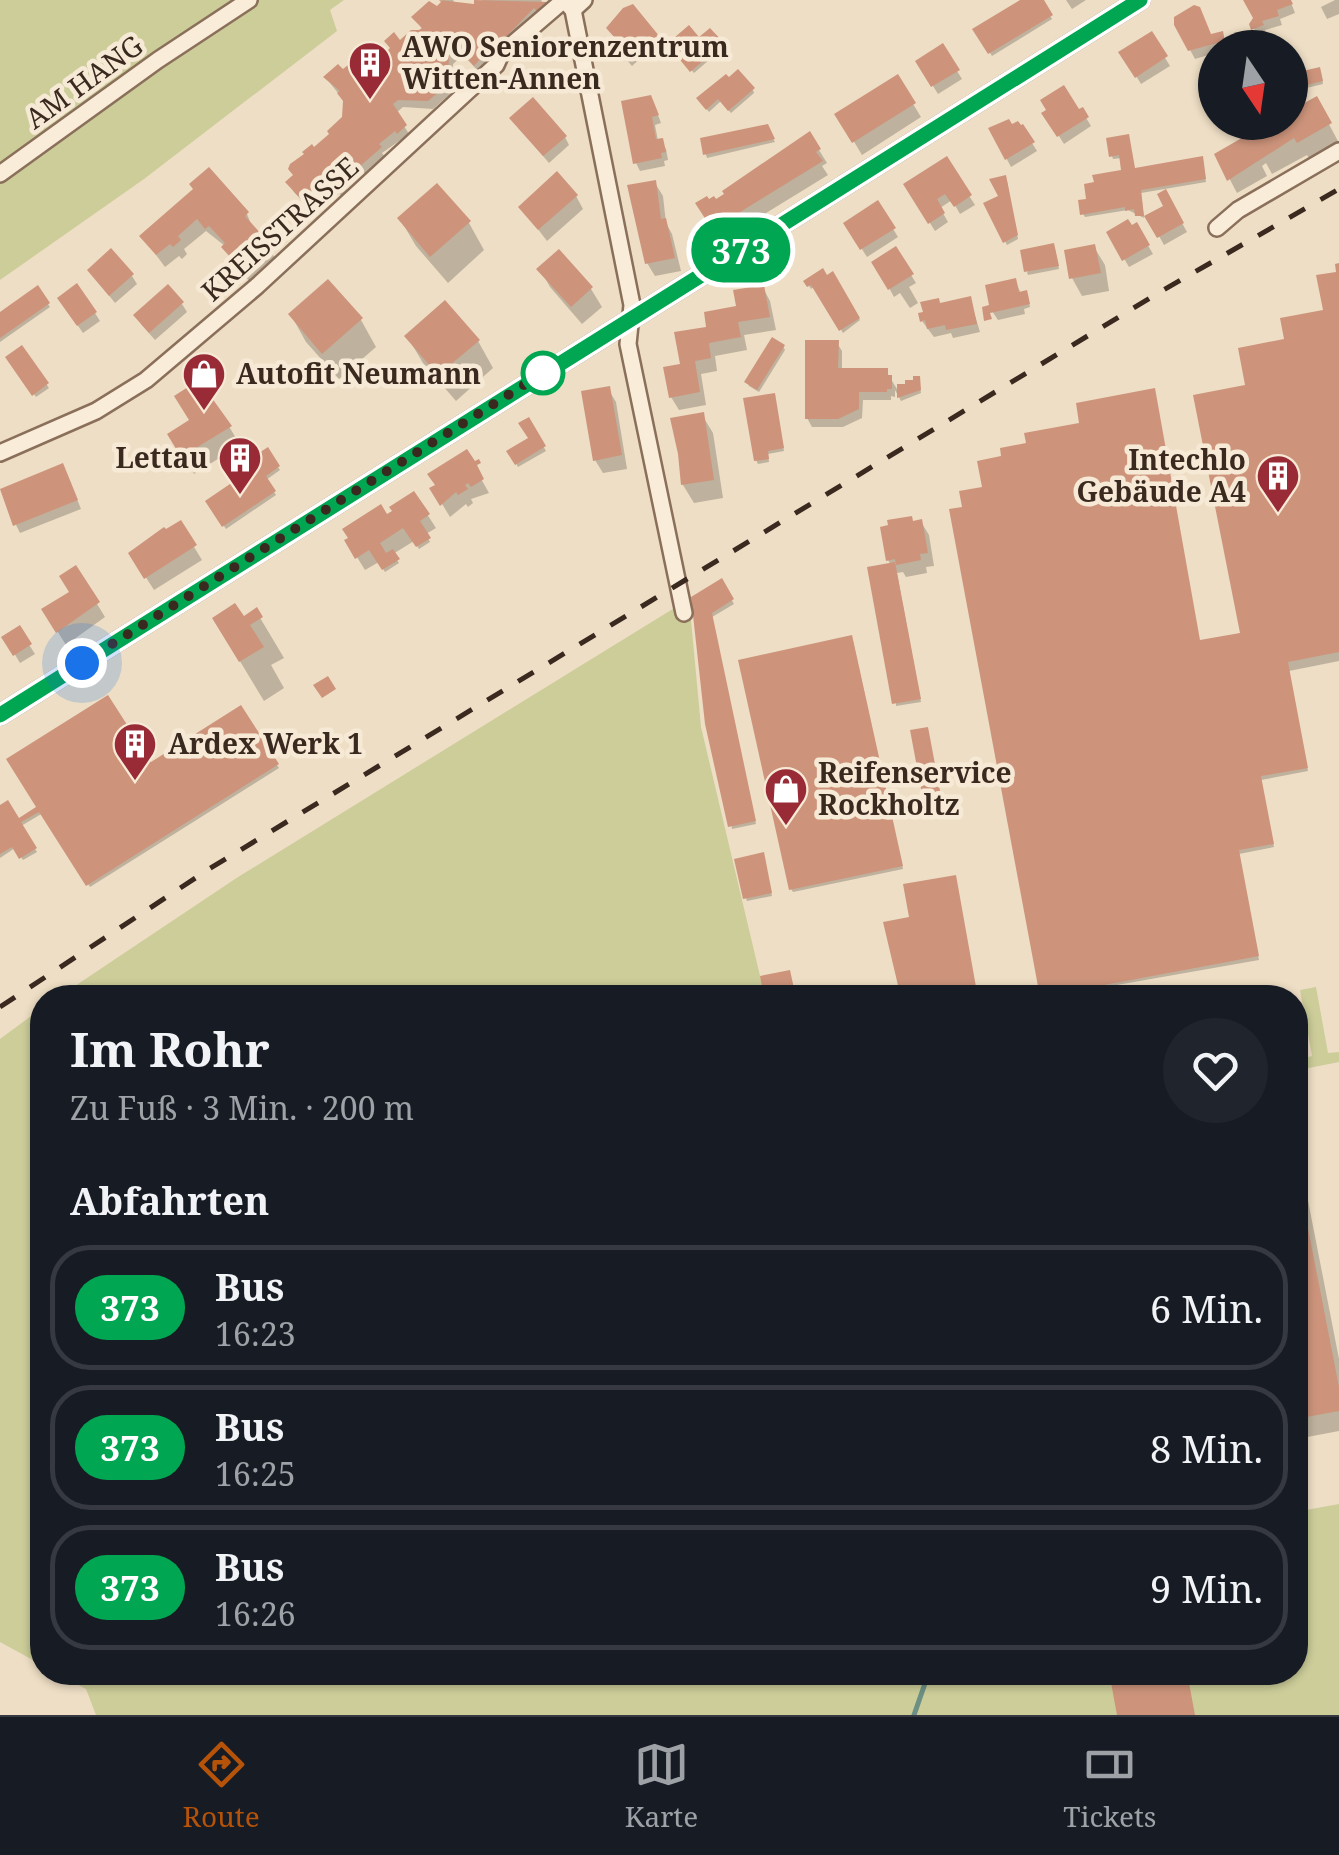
<!DOCTYPE html>
<html lang="de">
<head>
<meta charset="utf-8">
<style>
	:root { --surface:#171b24; --page:#20242c; --text:#f1f3f6; --muted:#9ea1a6; --line:#363941; --accent:#b45309 }
	body { margin:0; font-family:"Noto Serif",serif; background:var(--page); color:var(--text); height:100vh; display:flex; flex-direction:column; font-size:38px; white-space:nowrap }
	* { box-sizing:border-box; margin:0 }
	p { font-size:32px; color:var(--muted) }
	.icon { flex:none; width:55px; height:55px; fill:none; stroke:currentColor; stroke-width:2; stroke-linecap:round; stroke-linejoin:round }
	.map { position:relative; flex:1; overflow:hidden }
	.sheet { position:absolute; left:30px; top:985px; width:1278px; height:700px; display:flex; flex-direction:column; background:var(--surface); border-radius:40px; box-shadow:0 2px 8px #0004 }
	.sheet>* { flex:none }
	.badge { padding:0 20px; border-radius:32px; font-size:35px; line-height:65px }
	.needle { width:65px; rotate:167deg }
	.fabs { position:absolute; left:1198px; top:30px; display:grid; gap:20px }
	.fabs a { display:grid; place-items:center; width:110px; height:110px; border-radius:50%; background:var(--surface); box-shadow:0 2px 8px #0004; font-size:50px }
	.you { position:absolute; width:50px; height:50px; margin:-25px; border:8px solid #fff; border-radius:50%; background:#1a73e8; box-shadow:0 0 0 15px #1a73e833 }
	.map>.badge { position:absolute; translate:-50% -50%; box-shadow:0 0 0 5px #fff }
	h2 { padding:0 40px; font-size:38px; line-height:90px }
	.round { display:grid; place-items:center; flex:none; width:105px; height:105px; border-radius:52px; background:var(--page) }
	.overview { display:flex; align-items:center; justify-content:space-between; height:170px; padding:0 40px }
	h1 { font-size:48px; font-weight:700; line-height:75px }
	ul { padding:0; list-style:none }
	li { display:flex; align-items:center; gap:30px; height:125px; margin:0 20px 15px; padding:0 20px; border:5px solid var(--line); border-radius:40px }
	li div { flex:1 }
	li b { display:block; font-size:38px }
	li em { font-style:normal }
	li .badge { min-width:110px; font-weight:700; text-align:center }
	.menu { display:flex; justify-content:space-around; align-items:center; height:140px; border-top:2px solid var(--line); background:var(--surface); font-size:28px; color:var(--muted) }
	.menu a { display:grid; justify-items:center; gap:5px }
	.menu .current { color:var(--accent) }
	.map>svg:first-child { display:block }
	.green { fill:#cccd99 }
	.shadow { fill:#0003 }
	.lines { fill:none; stroke-linecap:round; stroke-linejoin:round }
	.stream { stroke:#6d9084; stroke-width:5 }
	.building { fill:#cd947b }
	.minor-casing { stroke:#8a6f5b; stroke-width:20 }
	.tertiary-casing { stroke:#8a6f5b; stroke-width:22 }
	.minor { stroke:#f9ecd9; stroke-width:15 }
	.tertiary { stroke:#f9ecd9; stroke-width:18 }
	.rail { stroke:#3a291f; stroke-width:5; stroke-dasharray:18 18; stroke-linecap:butt }
	.line-casing { stroke:#fff; stroke-width:22 }
	.line { stroke:#00a651; stroke-width:15 }
	.walk { stroke:#3a291f; stroke-width:10; stroke-dasharray:0 18 }
	.stop-dot { fill:#fff; stroke:#00a651; stroke-width:5 }
	.labels { text-anchor:middle; stroke-width:9; stroke-linejoin:round; paint-order:stroke }
	.poi-label { font-size:28px; font-weight:bold; fill:#3a291f; stroke:#f6e9d5; text-anchor:start }
	.street-label { font-size:28px; fill:#3a291f; stroke:#f6e9d5 }
</style>
</head>
<body>
<div class="map">
<svg width="1339" height="1715" viewBox="0 0 1339 1715">
	<rect width="100%" height="100%" fill="#eedec5"/>
	<g class="green">
		<path d="M0,0H344L330,10L337,31L144,179L0,280Z"/>
		<path d="M689,599L701,727L765,997L57,998L238,877Z"/>
		<path d="M1316,987L1328,1053L1339,1052V1062L1304,1069L1299,1066L1297,1060L1312,1056L1300,990Z"/>
		<path d="M42,1008V1665L0,1642V1039Z"/>
		<path d="M1339,1504V1715H96L86,1689L56,1673L1295,1672V1512Z"/>
	</g>
	<g class="shadow">
		<path d="M442,0H453L457,6L475,7L482,0H541L549,12L480,73L466,58H460L453,64L451,93L433,109L403,107L396,113L409,134L382,153L385,157L365,174L362,171L345,186L347,190L341,196L339,193L322,208L312,196L304,203L293,191L314,151L345,118L346,103L326,78L342,72L378,74L400,43L423,30L414,17L438,9Z"/>
		<path d="M1025,0H1041L1052,19L992,56L976,30Z"/>
		<path d="M1066,0H1086L1072,9Z"/>
		<path d="M1246,0H1290L1295,13L1280,19L1282,25L1265,30L1266,34L1258,37L1252,24L1256,18Z"/>
		<path d="M1335,0H1339V14L1327,19L1321,7Z"/>
		<path d="M1176,24L1211,36L1222,34L1228,48H1215V53L1195,59Z"/>
		<path d="M1151,35L1170,66L1141,84L1122,53Z"/>
		<path d="M658,38L662,47L649,58L646,53L632,66L619,51Z"/>
		<path d="M699,41L721,44L723,48L694,73L672,48Z"/>
		<path d="M942,47L962,79L938,94L918,62Z"/>
		<path d="M1321,73L1323,84L1290,92V76Z"/>
		<path d="M897,78L921,117L862,155L838,115Z"/>
		<path d="M753,90L754,93L731,113L721,101L709,112L699,99Z"/>
		<path d="M1316,100L1339,143L1310,160L1307,155L1272,174L1266,163L1262,166L1267,176L1237,193L1217,155L1246,139L1290,122V114Z"/>
		<path d="M655,107L661,123L655,125L658,141H661L666,149L668,160L664,161L665,166L640,171L636,163Z"/>
		<path d="M1082,111L1091,126L1064,144L1045,114Z"/>
		<path d="M517,126L565,137L569,145L549,163Z"/>
		<path d="M766,127L775,142L707,158L706,155L703,140Z"/>
		<path d="M991,129L1032,143L1037,151L1011,167Z"/>
		<path d="M1109,140L1135,170L1203,162L1206,182L1141,193L1144,218L1128,210L1085,217L1083,214L1089,201L1124,172L1122,158L1113,159L1112,156Z"/>
		<path d="M819,150L827,163L822,166L828,175L743,227L744,234L728,241L723,231L718,234L699,204L715,202Z"/>
		<path d="M946,160L975,205L960,214L952,200L940,208L948,222L935,231L906,185Z"/>
		<path d="M209,170L247,214L253,229L276,259L250,282L231,260L225,246L206,231L184,249L187,254L182,259L179,256L165,267L142,236L195,190Z"/>
		<path d="M1007,181L1018,239L1007,245L986,204L1001,197Z"/>
		<path d="M655,183L663,196L666,223L672,234L681,271L655,276L647,263Z"/>
		<path d="M1165,192L1187,232L1164,245L1149,218H1145L1166,207Z"/>
		<path d="M576,196L583,209L547,241L521,207Z"/>
		<path d="M878,204L898,237L867,257L846,224Z"/>
		<path d="M400,219L469,223L484,250L448,283L416,246Z"/>
		<path d="M1136,225L1153,254L1129,267L1109,233Z"/>
		<path d="M1094,247L1105,265L1109,291L1082,296L1072,278Z"/>
		<path d="M895,249L916,283L909,287L918,303L910,308L900,293L894,297L875,262Z"/>
		<path d="M1055,249L1059,269L1028,275L1027,272Z"/>
		<path d="M1339,266V661L1289,671L1308,771L1261,780L1274,847L1239,854L1259,960L1043,998L952,511L1200,643L1243,635L1248,387L1287,341L1326,312Z"/>
		<path d="M540,269L591,289L602,307L582,324L550,287Z"/>
		<path d="M832,275L860,320L843,333L815,286L811,289L806,281Z"/>
		<path d="M132,276L137,284L115,303L95,278Z"/>
		<path d="M1015,280L1021,294L1028,296L1030,307L1024,309L1025,314L998,320L990,308Z"/>
		<path d="M763,288L770,301L776,330L744,335L747,350L715,356L717,371L701,374L706,405L679,410L671,397L683,366L709,329Z"/>
		<path d="M37,289L50,307L0,342V315Z"/>
		<path d="M970,299L980,332L953,338L951,333L934,337L922,321L926,314L941,306Z"/>
		<path d="M182,304L187,312L155,340L141,324Z"/>
		<path d="M65,307L95,313L100,321L83,333Z"/>
		<path d="M291,315L361,320L376,347L339,379L306,342Z"/>
		<path d="M407,336L478,341L493,368L456,401L423,363Z"/>
		<path d="M837,343L842,351V371H886L900,394V386L919,379L921,393L901,401L895,390V397L891,396V400H863L862,418L843,427H812L807,418Z"/>
		<path d="M783,346L785,350L759,392L749,386L747,382Z"/>
		<path d="M22,349L49,388L36,397L9,358Z"/>
		<path d="M608,389L616,402L627,469L603,473L595,460Z"/>
		<path d="M775,399L784,451L768,454L769,462L758,464L756,460Z"/>
		<path d="M217,406L240,445L194,474L170,435Z"/>
		<path d="M702,415L713,433L723,498L694,503L683,485L681,453Z"/>
		<path d="M528,420L546,451L518,467L510,452L531,439Z"/>
		<path d="M267,451L280,470L266,480L276,495L226,529L208,502L253,472Z"/>
		<path d="M466,452L489,493L471,499L473,503L468,507L466,504L450,517L433,489Z"/>
		<path d="M67,474L81,509L20,533L16,525Z"/>
		<path d="M414,494L436,528L426,534L430,542L419,549L414,541L393,554L399,563L385,572L379,562L365,570L347,541L387,517Z"/>
		<path d="M921,522L929,535L934,566L926,567L927,573L906,577L903,572L897,573L921,702L896,706L891,565L888,560L913,523Z"/>
		<path d="M180,524L202,560L154,590L131,554Z"/>
		<path d="M75,568L105,617L66,645L44,610L71,593Z"/>
		<path d="M721,581L734,604L712,617L756,824L732,829L693,599Z"/>
		<path d="M256,611L284,658L271,665L284,688L264,701L238,658L243,619Z"/>
		<path d="M19,629L35,654L20,663L5,638Z"/>
		<path d="M853,641L903,869L793,892L791,889Z"/>
		<path d="M240,709L279,768L90,887L43,813L21,826L37,852L23,860L15,848L0,858V808L18,821L39,808L150,766Z"/>
		<path d="M764,858L772,896L747,901L746,898Z"/>
		<path d="M1295,1134L1339,1359V1431L1302,1438L1303,1445L1295,1441Z"/>
	</g>
	<g class="lines">
		<path class="stream" d="M914,1715L929,1672"/>
	</g>
	<g class="building">
		<path d="M439,0L474,4V0L547,2L537,11L534,8L499,44L496,41L474,66L459,50H455L449,55L448,84L428,101L398,100L393,104L407,125L397,134L395,131L379,144L382,147L359,167L356,164L341,177L344,181L335,189L332,187L321,200L316,201L306,190L298,196L285,182L293,175L288,169L290,164L304,154L302,152L312,144L314,147L329,134L327,131L342,117L343,101L337,93L340,91L323,77L338,64L343,69L348,65L352,62L350,56L353,54L359,56L363,53L377,68L379,59L390,48L384,41L394,32L400,40L411,30H419L422,28L411,17L429,1L437,6L441,2Z"/>
		<path d="M1020,0H1044L1053,15L988,54L972,29Z"/>
		<path d="M1243,0H1291L1293,4L1277,10L1279,16L1262,21L1264,25L1251,30L1249,24L1253,18Z"/>
		<path d="M633,4L660,37L643,51L640,47L626,59L611,43L616,39L606,28L623,8Z"/>
		<path d="M1194,5L1200,7L1211,34L1223,31L1226,48H1218L1217,43L1188,51L1174,25V17Z"/>
		<path d="M689,25L699,37L710,28L724,43L690,72L667,44Z"/>
		<path d="M1152,31L1168,56L1135,78L1118,52Z"/>
		<path d="M943,43L960,70L931,87L915,61Z"/>
		<path d="M1320,67L1323,81L1290,89V74Z"/>
		<path d="M738,69L755,88L728,111L718,99L706,110L696,98L726,74L729,77Z"/>
		<path d="M898,74L916,103L852,143L834,114Z"/>
		<path d="M1064,85L1079,109L1083,107L1089,117L1057,137L1041,113L1046,110L1040,100Z"/>
		<path d="M651,95L659,115L652,117L656,139L663,138L666,152L661,153L662,158L633,164L621,101Z"/>
		<path d="M1317,96L1332,123L1297,143L1294,138L1227,181L1214,154L1247,135L1245,131L1259,122H1290V111Z"/>
		<path d="M533,97L567,136L543,156L509,118Z"/>
		<path d="M1009,119L1012,124L1018,121L1021,125L1023,124L1035,142L1005,160L988,128Z"/>
		<path d="M768,124L775,139L703,155L700,138Z"/>
		<path d="M810,131L821,149L816,152L823,161L737,214L738,220L732,224L730,221L719,229L713,220L708,223L695,203L707,196L709,199L714,196L716,199L724,194L722,191Z"/>
		<path d="M1129,134L1135,168L1203,156L1206,179L1141,190L1144,216H1135L1134,209L1125,211V207L1080,215L1078,200L1086,199L1084,184L1094,182L1092,175L1121,170L1119,155L1109,157L1106,138Z"/>
		<path d="M947,156L972,195L954,207L945,194L937,199L945,213L928,224L903,184Z"/>
		<path d="M209,167L249,212L245,216L271,245L242,270L221,247L225,243L209,226L205,229L197,219L178,236L181,240L173,247L170,244L156,255L139,236L193,189L189,184Z"/>
		<path d="M557,171L578,195L538,230L518,207Z"/>
		<path d="M1006,175L1018,235L1003,243L983,203L998,196L989,179Z"/>
		<path d="M656,180L661,219L666,218L675,258L645,264L627,185Z"/>
		<path d="M437,183L471,221L430,257L397,218Z"/>
		<path d="M1166,189L1184,223L1157,238L1144,216L1163,206L1157,194Z"/>
		<path d="M878,200L896,228L860,250L843,223Z"/>
		<path d="M1128,219L1132,225L1137,222L1150,245L1122,261L1106,232Z"/>
		<path d="M1054,243L1059,266L1024,272L1020,250Z"/>
		<path d="M1095,244L1101,273L1069,279L1064,250Z"/>
		<path d="M896,246L914,274L888,290L871,262Z"/>
		<path d="M111,248L134,274L109,296L87,270Z"/>
		<path d="M559,249L593,287L571,307L536,269Z"/>
		<path d="M1339,263V652L1288,662L1308,768L1261,776L1274,844L1239,850L1259,956L1040,997L949,509L962,507L959,491L982,487L977,461L1001,456L1000,448L1026,443L1024,433L1079,423L1076,403L1155,388L1200,640L1240,633L1193,395L1245,385L1238,348L1284,339L1280,318L1323,310L1316,275L1336,272L1335,264Z"/>
		<path d="M823,268L827,275L833,271L860,318L839,331L811,285L807,287L803,281Z"/>
		<path d="M1016,278L1019,292L1027,290L1030,304L990,313L992,319L984,321L982,307L989,305L985,285Z"/>
		<path d="M328,279L363,318L322,354L288,314Z"/>
		<path d="M77,283L97,312L77,326L57,298Z"/>
		<path d="M168,284L184,302L149,333L133,315Z"/>
		<path d="M38,285L50,303L0,338V312Z"/>
		<path d="M764,285L770,317L738,322L741,337L709,343L711,358L695,361L700,392L669,398L663,367L680,364L674,332L706,327L704,312L736,306L733,290Z"/>
		<path d="M971,296L977,324L946,330L945,325L927,329L925,320L920,322L918,313L923,312L920,302L939,298L940,303Z"/>
		<path d="M445,300L480,340L438,375L404,336Z"/>
		<path d="M772,337L785,345L757,390L744,382Z"/>
		<path d="M805,340H839L838,368H888V375H892V389H887V392H859V409L838,419H805Z"/>
		<path d="M22,345L49,383L32,396L5,357Z"/>
		<path d="M913,376H920L921,390L897,398V384H905V380H913Z"/>
		<path d="M199,380L232,426L181,457L167,434L189,420L174,396Z"/>
		<path d="M610,386L622,455L593,461L581,391Z"/>
		<path d="M775,393L784,448L768,451L769,459L754,461L743,398Z"/>
		<path d="M704,412L714,480L681,485L678,454L670,418Z"/>
		<path d="M529,417L546,446L515,465L506,451L528,438L518,423Z"/>
		<path d="M268,447L280,466L266,476L276,491L222,527L205,501L249,471L244,463Z"/>
		<path d="M467,449L475,461L479,459L481,463L477,465L484,479L471,487L468,483L465,485L468,489L458,495L456,492L440,506L429,488L435,485L427,474Z"/>
		<path d="M63,463L78,500L13,526L0,489Z"/>
		<path d="M414,491L430,514L420,521L431,538L416,547L403,528L380,543L386,553L393,549L400,559L382,570L369,550L355,559L344,540L348,538L342,529L381,504L387,514L392,511L389,507Z"/>
		<path d="M912,516L913,521L922,519L928,553L920,554L921,560L896,565L895,559L886,561L880,527L888,525L887,520Z"/>
		<path d="M181,520L197,545L144,579L128,553L164,527L166,529Z"/>
		<path d="M895,562L921,699L892,704L867,567Z"/>
		<path d="M76,565L100,602L56,633L41,609L69,592L59,576Z"/>
		<path d="M722,578L734,599L712,613L756,821L728,827L705,724L691,597Z"/>
		<path d="M235,603L244,616L257,607L263,617L250,625L264,647L239,662L212,618Z"/>
		<path d="M20,625L32,644L13,656L1,637Z"/>
		<path d="M852,635L903,866L789,890L738,660Z"/>
		<path d="M328,676L336,689L322,698L313,685Z"/>
		<path d="M108,695L151,762L241,705L279,764L86,886L39,812L21,822L37,848L19,859L12,847L0,854V805L8,800L19,818L36,807L6,759Z"/>
		<path d="M928,727L943,807L925,810L910,730Z"/>
		<path d="M764,852L772,893L743,899L734,859Z"/>
		<path d="M956,875L978,998H901L883,922L909,917L903,884Z"/>
		<path d="M790,970L796,998H764L760,976Z"/>
		<path d="M1295,1162L1339,1387V1411L1295,1419Z"/>
		<path d="M1109,1672H1187L1195,1715H1117Z"/>
	</g>
	<g class="lines">
		<g class="minor-casing">
			<g id="minor">
				<path d="M573,10L632,305L628,344L684,613"/>
				<path d="M0,174L158,60L249,0"/>
				<path d="M1217,228L1238,210L1339,151"/>
				<path d="M0,453L96,411L146,380L257,286L496,65L501,54L564,0L573,10L584,0"/>
			</g>
		</g>
		<g class="tertiary-casing">
			<path id="tertiary" d="M0,715L1140,0"/>
		</g>
		<use href="#minor" class="minor"/>
		<use href="#tertiary" class="tertiary"/>
		<path class="rail" d="M0,1007L209,869L1160,292L1339,189"/>
	</g>
	<g class="lines">
		<g class="line-casing">
			<path id="line" d="M0,715L1140,0"/>
		</g>
		<use href="#line" class="line"/>
		<path class="walk" d="M82,663L543,373"/>
	</g>
	<defs>
		<g id="building-pin" transform="scale(2.25)"><path d="M0 17L-7.5 6A9.5 9.5 0 1 1 7.5 6Z" fill="#992b37" stroke="#f6e9d5"/><path d="M-4-6H4V6H1V3H-1V6H-4ZM-2.5-4.3h1.7v1.8h-1.7ZM.8-4.3h1.7v1.8H.8ZM-2.5-1h1.7V.8h-1.7ZM.8-1h1.7V.8H.8Z" fill="#fff"/></g>
		<g id="shop-pin" transform="scale(2.25)"><path d="M0 17L-7.5 6A9.5 9.5 0 1 1 7.5 6Z" fill="#992b37" stroke="#f6e9d5"/><path d="M-5-2.5h2.3a2.7 3.5 0 0 1 5.4 0H5L5.5 6h-11ZM-1.5-2.5h3a1.5 2.3 0 0 0-3 0Z" fill="#fff"/></g>
	</defs>
	<g fill-rule="evenodd">
		<use href="#building-pin" x="370" y="63"/>
		<use href="#shop-pin" x="204" y="374"/>
		<use href="#building-pin" x="240" y="458"/>
		<use href="#building-pin" x="1278" y="476"/>
		<use href="#building-pin" x="135" y="744"/>
		<use href="#shop-pin" x="786" y="789"/>
	</g>
	<circle class="stop-dot" cx="543" cy="373" r="20"/>
	<g class="labels">
		<g class="poi-label">
			<text x="402" y="57">AWO Seniorenzentrum<tspan x="402" dy="32">Witten-Annen</tspan></text>
			<text x="236" y="384">Autofit Neumann</text>
			<text x="208" y="468" text-anchor="end">Lettau</text>
			<text x="1246" y="470" text-anchor="end">Intechlo<tspan x="1246" dy="32">Gebäude A4</tspan></text>
			<text x="168" y="754">Ardex Werk 1</text>
			<text x="818" y="783">Reifenservice<tspan x="818" dy="32">Rockholtz</tspan></text>
		</g>
		<g class="street-label">
			<text transform="translate(84 82) rotate(-36)" y="10">AM HANG</text>
			<text transform="translate(280 229) rotate(-42)" y="10">KREISSTRASSE</text>
		</g>
	</g>
</svg>
<div class="fabs">
<a><svg class="needle" viewBox="-14 -14 28 28"><path d="M0-13l5 13h-10z" fill="#e53935"/><path d="M0 13l5-13h-10z" fill="#9ea1a6"/></svg></a>
</div>
<div class="you" style="left:82px;top:663px"></div>
<b class="badge" style="left:741px;top:250px;background:#00a651;color:#fff">373</b>
<section class="sheet">
<div class="overview"><div><h1>Im Rohr</h1><p>Zu Fuß · 3 Min. · 200 m</p></div><a class="round"><svg class="icon" aria-label="heart" viewBox="0 0 24 24"><path d="M12 20l-8-8c-3-5 5-10 8-4 3-6 11-1 8 4z"/></svg></a></div>
<h2>Abfahrten</h2>
<ul>
<li><span class="badge" style="background:#00a651;color:#fff">373</span><div><b>Bus</b><p>16:23</p></div><em>6 Min.</em></li>
<li><span class="badge" style="background:#00a651;color:#fff">373</span><div><b>Bus</b><p>16:25</p></div><em>8 Min.</em></li>
<li><span class="badge" style="background:#00a651;color:#fff">373</span><div><b>Bus</b><p>16:26</p></div><em>9 Min.</em></li>
</ul>
</section>
</div>
<nav class="menu">
<a class="current"><svg class="icon" aria-label="directions" viewBox="0 0 24 24"><path d="M12 3l9 9-9 9-9-9zM9 14v-3h6M13 9l2 2-2 2"/></svg>Route</a>
<a><svg class="icon" aria-label="map" viewBox="0 0 24 24"><path d="M3 6l6-2 6 2 6-2v14l-6 2-6-2-6 2zM9 4v14M15 6v14"/></svg>Karte</a>
<a><svg class="icon" aria-label="tickets" viewBox="0 0 24 24"><path d="M3 7h18v10H3zM15 7v10"/></svg>Tickets</a>
</nav>
</body>
</html>
